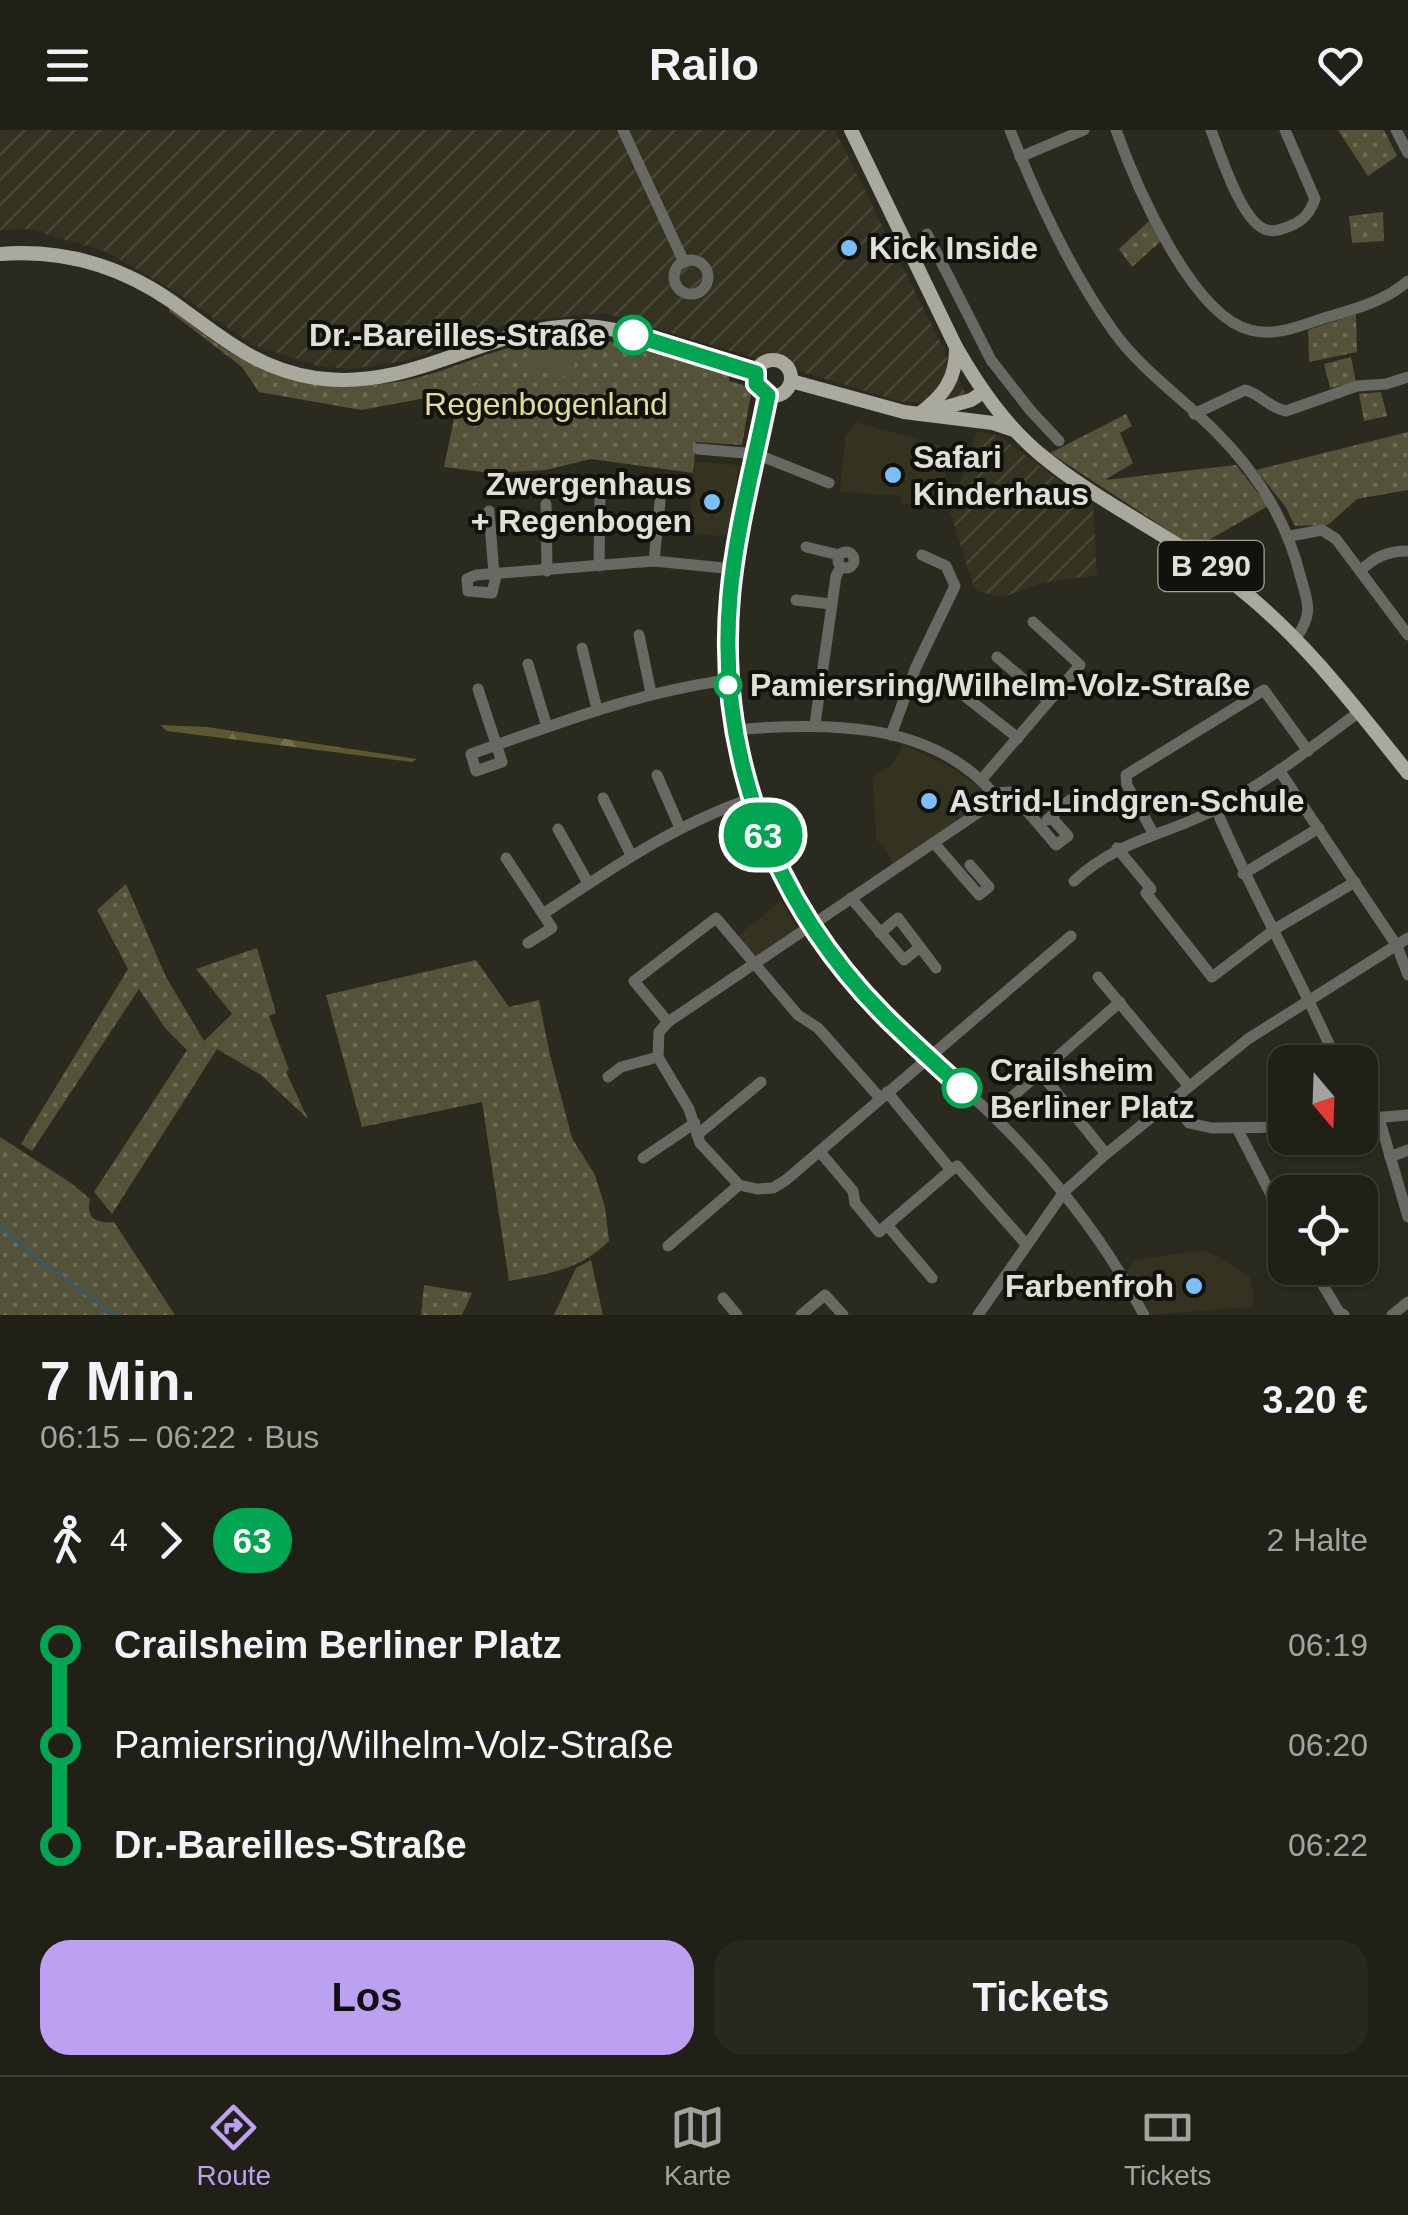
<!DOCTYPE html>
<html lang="de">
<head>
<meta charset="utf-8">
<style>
	:root { --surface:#202016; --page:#28281f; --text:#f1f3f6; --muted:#a2a3a1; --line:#3d3e35; --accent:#bca0f2 }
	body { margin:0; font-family:Arial,sans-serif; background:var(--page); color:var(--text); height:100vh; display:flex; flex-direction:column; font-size:38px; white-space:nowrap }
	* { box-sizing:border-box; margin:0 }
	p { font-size:32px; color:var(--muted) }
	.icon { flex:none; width:55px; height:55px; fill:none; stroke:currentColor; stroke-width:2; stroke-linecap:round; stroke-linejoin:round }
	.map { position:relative; height:1185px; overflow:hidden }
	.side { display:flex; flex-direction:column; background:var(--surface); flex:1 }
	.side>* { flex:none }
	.badge { padding:0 20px; border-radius:32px; font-size:35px; line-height:65px }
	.needle { width:65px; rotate:161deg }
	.tools { position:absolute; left:1268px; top:915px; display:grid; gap:20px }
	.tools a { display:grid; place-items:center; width:110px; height:110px; border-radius:20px; background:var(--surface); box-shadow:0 2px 8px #0004,0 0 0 2px var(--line); font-size:50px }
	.map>.badge { position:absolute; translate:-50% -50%; box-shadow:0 0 0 5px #fff }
	.legs { display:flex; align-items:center; gap:15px; height:110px; padding:0 40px; font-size:32px }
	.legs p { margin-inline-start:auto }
	.headline { display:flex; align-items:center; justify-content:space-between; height:170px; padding:0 40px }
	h1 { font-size:55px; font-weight:700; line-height:75px }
	.button { display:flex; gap:20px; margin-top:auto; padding:20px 40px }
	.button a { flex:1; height:115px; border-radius:30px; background:var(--accent); color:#111; font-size:40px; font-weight:700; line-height:115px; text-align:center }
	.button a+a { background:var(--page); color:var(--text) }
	ul { padding:0 40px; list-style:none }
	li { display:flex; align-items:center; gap:35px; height:100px; font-size:38px }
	li i { display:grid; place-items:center; width:15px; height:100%; margin:0 12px; background:currentColor }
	li i::after { content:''; width:25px; height:25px; margin:-12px; border:8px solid; border-radius:50%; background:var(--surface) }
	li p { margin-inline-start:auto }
	li:first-child i { background:linear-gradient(#0000 50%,currentColor 0) }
	li:last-child i { background:linear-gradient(currentColor 50%,#0000 0) }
	header { display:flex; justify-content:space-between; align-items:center; height:130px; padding:0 40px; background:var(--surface); font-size:45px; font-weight:700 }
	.menu { display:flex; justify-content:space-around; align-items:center; height:140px; border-top:2px solid var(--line); background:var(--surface); font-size:28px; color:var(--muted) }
	.menu a { display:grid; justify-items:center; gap:5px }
	.menu .active { color:var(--accent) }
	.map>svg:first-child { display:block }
	.built { fill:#343220 }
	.industrial { fill:url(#industrial-furrows) }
	.grass { fill:url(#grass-dots) }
	.forest { fill:url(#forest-firs) }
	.garden { fill:#545238 }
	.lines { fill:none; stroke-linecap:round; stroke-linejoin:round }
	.stream { stroke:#375875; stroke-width:2.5 }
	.minor { stroke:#696963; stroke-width:11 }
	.major { stroke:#aaa99d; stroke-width:14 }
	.line-1-casing { stroke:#fff; stroke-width:22 }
	.line-1 { stroke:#00a651; stroke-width:15 }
	.poi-dot { fill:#7bbef9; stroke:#12120d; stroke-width:4 }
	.stop-1-dot { fill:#fff; stroke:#00a651; stroke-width:5 }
	.labels { text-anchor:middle; stroke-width:8; stroke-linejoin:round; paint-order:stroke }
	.shield { fill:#12120d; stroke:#a2a29b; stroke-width:2.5 }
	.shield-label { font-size:30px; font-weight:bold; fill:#e0e0d8 }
	.poi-label { font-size:32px; font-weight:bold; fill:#e0e0d8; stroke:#12120d; text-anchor:start }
	.stop-label { font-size:32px; font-weight:bold; fill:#e0e0d8; stroke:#12120d; text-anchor:start }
	.park-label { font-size:32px; fill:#e2dd96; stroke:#12120d }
</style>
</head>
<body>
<header><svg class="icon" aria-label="menu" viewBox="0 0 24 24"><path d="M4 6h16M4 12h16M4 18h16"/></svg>Railo<svg class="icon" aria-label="heart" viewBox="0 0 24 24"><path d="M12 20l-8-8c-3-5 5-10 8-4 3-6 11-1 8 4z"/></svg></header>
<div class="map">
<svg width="1408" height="1185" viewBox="0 0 1408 1185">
	<defs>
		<pattern id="industrial-furrows" width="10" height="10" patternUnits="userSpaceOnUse" patternTransform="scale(2.5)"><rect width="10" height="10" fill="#343220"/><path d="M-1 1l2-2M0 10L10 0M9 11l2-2" fill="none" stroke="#474635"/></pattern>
		<pattern id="grass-dots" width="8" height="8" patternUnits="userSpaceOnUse" patternTransform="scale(2.5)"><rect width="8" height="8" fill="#545238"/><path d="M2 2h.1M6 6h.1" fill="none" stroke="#6c6b54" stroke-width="1.8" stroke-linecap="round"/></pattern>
		<pattern id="forest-firs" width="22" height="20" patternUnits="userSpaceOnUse" patternTransform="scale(2.5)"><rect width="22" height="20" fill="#5c592f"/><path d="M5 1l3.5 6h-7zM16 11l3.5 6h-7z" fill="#73714c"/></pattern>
	</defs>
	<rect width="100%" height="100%" fill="#2a2a1e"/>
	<g class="built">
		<path d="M856,292L939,315L951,329L935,373L902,374V366L840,362L845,306Z"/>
		<path d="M695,332L739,335L727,407L688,403Z"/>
		<path d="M903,614L952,638L981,658L986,666L983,676L895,735L876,708L873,648L893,634Z"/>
		<path d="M781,771L797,798L755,828L736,807Z"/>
		<path d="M1205,1120L1249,1145L1254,1168L1251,1177L1151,1185L1127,1141L1135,1130Z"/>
	</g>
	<g class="industrial">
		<path d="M0,0H835L967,266L939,274L902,272L604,183L512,192L405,231L351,239L318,236L253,215L179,164L107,122L29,99L0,100Z"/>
		<path d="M977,301L999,306L1093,375L1097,445L1042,453L1009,465L996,466L975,460L950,382Z"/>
	</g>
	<g class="grass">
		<path d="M1338,0H1384L1397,26L1368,46Z"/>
		<path d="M1383,82L1384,111L1352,113L1349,86Z"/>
		<path d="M1149,91L1161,111L1132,137L1119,119Z"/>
		<path d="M169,178C191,194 213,213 237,226C303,264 379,263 449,238C491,223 529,208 574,208C616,207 687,232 729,245V251L747,256L751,264L742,315L696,312L693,343L591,329L546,340L490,343L444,337L455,284L445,269L437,266L361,280L259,262L242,237L169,181Z"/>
		<path d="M1356,184L1357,222L1309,232L1308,200Z"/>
		<path d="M1351,227L1356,252L1330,258L1324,234Z"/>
		<path d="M1381,262L1387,286L1364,291L1359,264Z"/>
		<path d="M1126,284L1132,296L1120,303L1133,333L1105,350L1236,335L1268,376L1195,418L1050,323Z"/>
		<path d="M1408,302V360L1357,369L1328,395L1295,396L1285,376L1256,340Z"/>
		<path d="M126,754L166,847L204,911L232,884L196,839L257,818L276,883L269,886L289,940L286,942L308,989L261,945L217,919L112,1084L94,1062L187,920L165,898L139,859L32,1021L21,1014L128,839L97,780Z"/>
		<path d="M476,830L509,877L539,870L550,925L572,1008L595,1045L605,1077L609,1111C580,1140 548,1144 509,1151L482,972L362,997L326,865Z"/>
		<path d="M0,1007L71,1053L90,1069C85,1088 97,1094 114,1092L175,1185H0Z"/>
		<path d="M591,1130L603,1185H554L576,1138Z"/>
		<path d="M424,1155L472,1163L462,1185H421Z"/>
	</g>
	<path class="forest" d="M160,595L207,597L417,629L412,632L167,601Z"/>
	<g class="garden">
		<path d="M537,213L578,224L571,248L530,237Z"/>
		<path d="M483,253L511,273L503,285L486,280L465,290L458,283L475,255Z"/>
	</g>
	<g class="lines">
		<path class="stream" d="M0,1096L30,1123L114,1185"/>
		<g class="minor">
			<path d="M623,0L684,132"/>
			<path d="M1010,0C1037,69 1071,142 1114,202C1143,242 1183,268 1217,303C1258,344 1286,389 1300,445C1308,473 1314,483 1296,508"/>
			<path d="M1116,0C1135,53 1191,185 1250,200C1276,207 1300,196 1324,188C1354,179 1384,172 1408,151"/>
			<path d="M1211,0C1220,23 1242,94 1267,100C1275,102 1282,99 1290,96C1303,91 1310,83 1315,69L1285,0"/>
			<path d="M1396,0L1408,23"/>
			<path d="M1020,27L1084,0"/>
			<path d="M927,104L991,230L1030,280L1059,311"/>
			<circle cx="691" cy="147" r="17"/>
			<path d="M768,265C755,331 737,398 730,466C716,624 773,771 883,884C917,918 954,949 989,982C1051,1042 1104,1109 1144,1185"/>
			<path d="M1194,284L1245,260C1261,264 1269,278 1286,281L1357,256L1386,254L1408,247"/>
			<path d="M698,319L756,324L829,353"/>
			<path d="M546,374L547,441"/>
			<path d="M489,381L494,444"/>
			<path d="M1290,406L1322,400L1336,409L1408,505"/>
			<path d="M806,417L839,425"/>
			<circle cx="846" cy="430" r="8"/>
			<path d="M654,431L660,372"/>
			<path d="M599,436L600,370"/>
			<path d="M1360,441C1375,427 1387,421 1408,421"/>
			<path d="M496,446L492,463L468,461L467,449L476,445L654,431L734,439"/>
			<path d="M796,470L831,474"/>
			<path d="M639,505L651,563"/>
			<path d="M582,518L597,579"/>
			<path d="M997,527L1049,571"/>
			<path d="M528,534L547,597"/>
			<path d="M478,559L502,632L476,641L471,624C556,594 638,562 728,550"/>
			<path d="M967,568L1018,608"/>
			<path d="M815,594L836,446L841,437"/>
			<path d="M734,600C822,592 930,590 993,663L988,676L668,892L659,902L658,927L689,979L700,1013L739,1055L757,1059L773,1058L786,1050L1071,806"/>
			<path d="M891,605L916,537L955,456L946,436L922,425"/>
			<path d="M1279,640L1397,816L1408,845"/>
			<path d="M657,645L680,698"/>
			<path d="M982,649L1080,535L1033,492"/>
			<path d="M993,663L1011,662L1056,715L1068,706L1051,687"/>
			<path d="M603,668L631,725"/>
			<path d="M1216,679C1252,765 1300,846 1337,932"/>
			<path d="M1047,690L1070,670"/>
			<path d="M558,699L588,753"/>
			<path d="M1153,703L1127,655L1126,645L1264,560L1308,621"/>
			<path d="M934,713L979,765L989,757L970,735"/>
			<path d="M1117,718L1151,759L1146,763L1212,847L1275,799L1355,752"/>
			<path d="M506,728L552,798L528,813"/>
			<path d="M1243,744L1319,698"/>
			<path d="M1074,751C1121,708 1166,706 1218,678C1268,651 1314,616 1359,582"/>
			<path d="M851,768L904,830L920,817L936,838"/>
			<path d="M543,784C610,739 674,695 750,669"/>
			<path d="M880,803L898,788L920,817"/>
			<path d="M1098,847L1188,955"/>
			<path d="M668,892L634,851L716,788L798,885L818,898L880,968"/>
			<path d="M1040,942L1106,1024"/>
			<path d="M608,947L621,937L658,927"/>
			<path d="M887,962L951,1040L957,1036L1026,1114"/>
			<path d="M1171,970L1189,993L1212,998L1285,997"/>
			<path d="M1004,974L1120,872"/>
			<path d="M1379,988L1408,1087"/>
			<path d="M1360,989L1408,985"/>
			<path d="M1238,1000L1285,1092"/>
			<path d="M697,1005L761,952"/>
			<path d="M820,1022L853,1061L855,1073L879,1102L887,1095L932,1148"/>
			<path d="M1390,1027L1408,1020"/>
			<path d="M643,1028L695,993"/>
			<path d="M887,1095L951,1040"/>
			<path d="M668,1116L739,1055"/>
			<path d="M1313,1138L1339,1182L1344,1185"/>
			<path d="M723,1168L737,1185"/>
			<path d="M801,1185L825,1165L843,1185"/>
			<path d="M978,1185L1064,1062L1106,1024L1248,909L1408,808"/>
			<path d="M1392,1185L1408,1172"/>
		</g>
		<g class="major">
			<path d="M851,0L956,217C979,257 1005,295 1041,325C1101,375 1176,407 1238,457C1305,510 1355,577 1408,643"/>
			<path d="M0,124C63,119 119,135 171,171C219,205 255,239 316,248C416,262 487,195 581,196C624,196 714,227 756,243"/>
			<circle cx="773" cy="248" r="18"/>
			<path d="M791,251L904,282L993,293L1014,300"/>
			<path d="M929,282L971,270L983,262"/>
			<path d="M919,284C943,266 956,250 956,219"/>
		</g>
	</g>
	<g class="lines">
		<g class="line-1-casing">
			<path id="line-1" d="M633,205L756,243V254L768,265C755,331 736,399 730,466C716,624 773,773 884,885C909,910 936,934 962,958"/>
		</g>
		<use href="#line-1" class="line-1"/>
	</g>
	<g class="poi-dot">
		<circle cx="849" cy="118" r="10"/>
		<circle cx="893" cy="345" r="10"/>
		<circle cx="712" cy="372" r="10"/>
		<circle cx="929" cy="671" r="10"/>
		<circle cx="1194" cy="1156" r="10"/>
	</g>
	<g class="stop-1-dot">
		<circle cx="633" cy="205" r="18"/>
		<circle cx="728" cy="555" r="12"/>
		<circle cx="962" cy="958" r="18"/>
	</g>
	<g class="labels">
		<rect class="shield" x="1158.5" y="411" width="105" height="50" rx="8"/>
		<g class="shield-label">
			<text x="1211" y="446">B 290</text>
		</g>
		<g class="poi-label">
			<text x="869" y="129">Kick Inside</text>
			<text x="913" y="338">Safari<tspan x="913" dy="37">Kinderhaus</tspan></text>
			<text x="692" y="365" text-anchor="end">Zwergenhaus<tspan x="692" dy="37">+ Regenbogen</tspan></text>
			<text x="949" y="682">Astrid-Lindgren-Schule</text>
			<text x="1174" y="1167" text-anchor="end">Farbenfroh</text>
		</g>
		<g class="stop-label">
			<text x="606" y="216" text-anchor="end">Dr.-Bareilles-Straße</text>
			<text x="750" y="566">Pamiersring/Wilhelm-Volz-Straße</text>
			<text x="990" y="951">Crailsheim<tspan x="990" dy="37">Berliner Platz</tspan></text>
		</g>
		<g class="park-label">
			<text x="546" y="285">Regenbogenland</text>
		</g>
	</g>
</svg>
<div class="tools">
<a><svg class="needle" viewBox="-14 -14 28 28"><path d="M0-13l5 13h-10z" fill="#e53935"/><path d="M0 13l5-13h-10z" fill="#a2a3a1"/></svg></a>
<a><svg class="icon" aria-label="locate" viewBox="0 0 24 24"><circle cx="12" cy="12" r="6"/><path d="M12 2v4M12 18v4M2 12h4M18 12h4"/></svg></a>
</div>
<b class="badge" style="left:763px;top:705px;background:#00a651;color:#fff">63</b>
</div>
<section class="side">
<div class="headline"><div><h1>7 Min.</h1><p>06:15 – 06:22 · Bus</p></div><b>3.20 €</b></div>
<div class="legs"><svg class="icon" aria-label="walk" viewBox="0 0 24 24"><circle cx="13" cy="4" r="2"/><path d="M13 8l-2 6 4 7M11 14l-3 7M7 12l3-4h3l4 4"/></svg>4<svg class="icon" aria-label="forward" viewBox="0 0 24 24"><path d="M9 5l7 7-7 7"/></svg><b class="badge" style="background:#00a651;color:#fff">63</b><p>2 Halte</p></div>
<ul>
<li><i style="color:#00a651"></i><b>Crailsheim Berliner Platz</b><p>06:19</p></li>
<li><i style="color:#00a651"></i><span>Pamiersring/Wilhelm-Volz-Straße</span><p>06:20</p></li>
<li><i style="color:#00a651"></i><b>Dr.-Bareilles-Straße</b><p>06:22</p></li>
</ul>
<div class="button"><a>Los</a><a>Tickets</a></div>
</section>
<nav class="menu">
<a class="active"><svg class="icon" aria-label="directions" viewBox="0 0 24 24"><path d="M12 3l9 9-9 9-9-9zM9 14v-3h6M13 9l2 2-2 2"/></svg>Route</a>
<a><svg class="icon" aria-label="map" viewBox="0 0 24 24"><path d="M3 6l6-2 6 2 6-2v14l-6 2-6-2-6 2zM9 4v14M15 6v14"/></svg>Karte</a>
<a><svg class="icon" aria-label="tickets" viewBox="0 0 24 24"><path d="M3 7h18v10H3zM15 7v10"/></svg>Tickets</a>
</nav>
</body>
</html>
